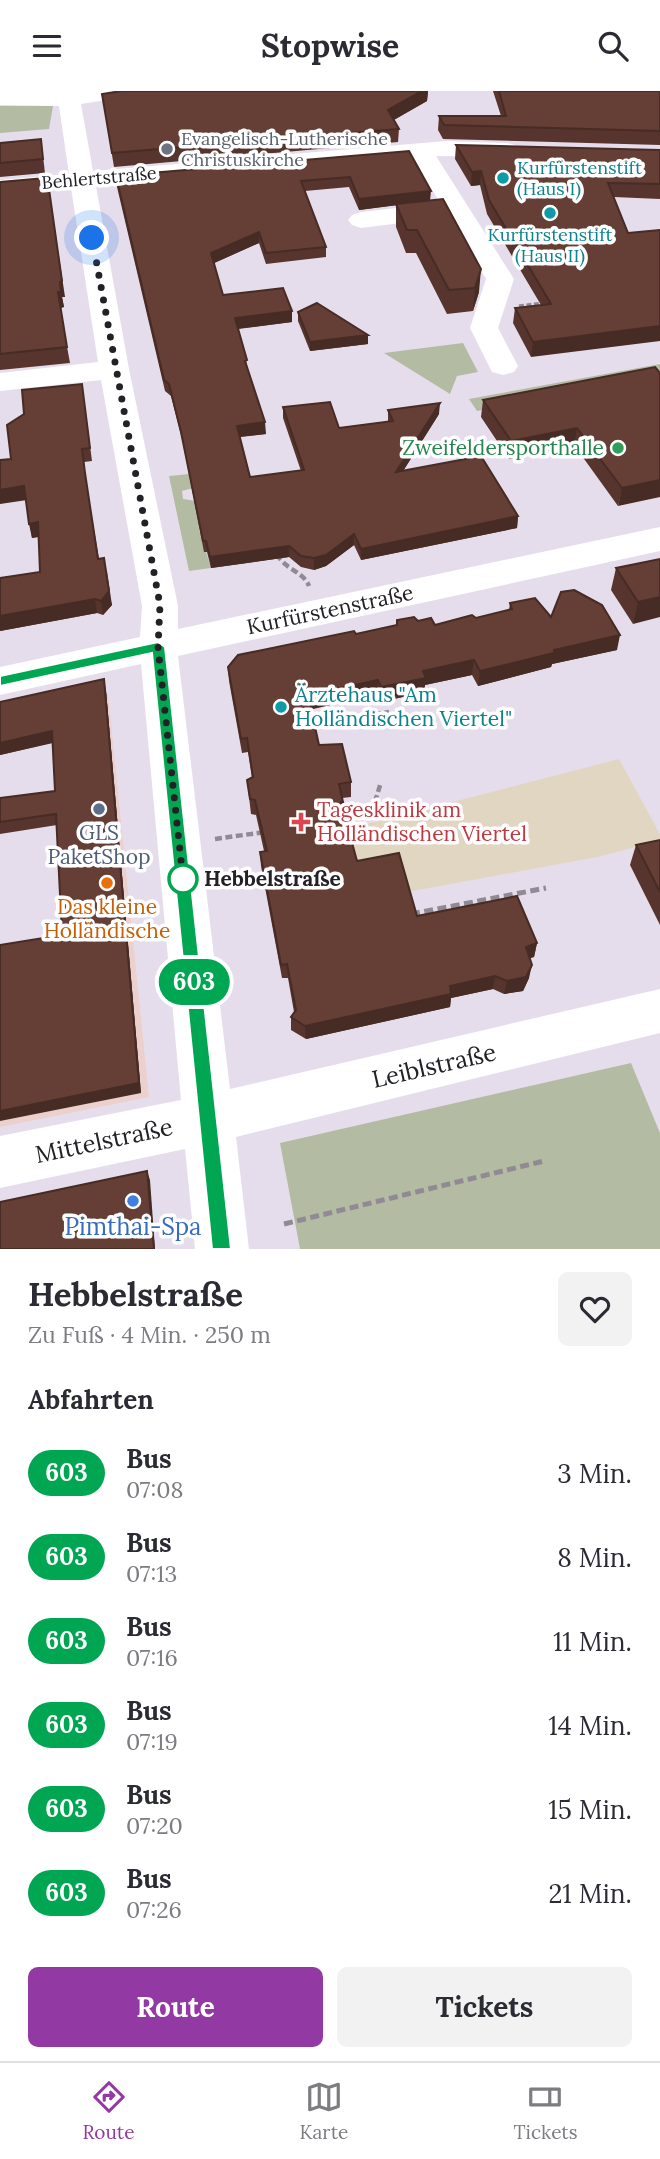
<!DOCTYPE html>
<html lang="de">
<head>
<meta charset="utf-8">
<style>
	:root { --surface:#fff; --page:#f2f2f3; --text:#2b2b33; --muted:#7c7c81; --line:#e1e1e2; --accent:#9339a4 }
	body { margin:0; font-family:Lora,serif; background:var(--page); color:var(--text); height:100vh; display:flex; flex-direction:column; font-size:26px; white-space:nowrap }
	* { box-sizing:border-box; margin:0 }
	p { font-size:23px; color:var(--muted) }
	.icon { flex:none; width:38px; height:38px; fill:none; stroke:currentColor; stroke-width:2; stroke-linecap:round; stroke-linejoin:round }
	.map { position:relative; height:1158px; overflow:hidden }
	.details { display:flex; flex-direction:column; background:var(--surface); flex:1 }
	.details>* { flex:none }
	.badge { padding:0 14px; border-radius:23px; font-size:24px; line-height:46px }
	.you { position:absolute; width:35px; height:35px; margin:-18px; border:5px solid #fff; border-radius:50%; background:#1a73e8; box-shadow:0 0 0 10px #1a73e833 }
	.map>.badge { position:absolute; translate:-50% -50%; box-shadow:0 0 0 4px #fff }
	h2 { padding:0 28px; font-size:26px; line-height:63px }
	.round { display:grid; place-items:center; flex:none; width:74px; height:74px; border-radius:10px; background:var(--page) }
	.head { display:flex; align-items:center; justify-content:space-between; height:119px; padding:0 28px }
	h1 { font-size:33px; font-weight:700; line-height:52px }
	.button { display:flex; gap:14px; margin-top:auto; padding:14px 28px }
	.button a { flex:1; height:80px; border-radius:10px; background:var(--accent); color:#fff; font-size:28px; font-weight:700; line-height:80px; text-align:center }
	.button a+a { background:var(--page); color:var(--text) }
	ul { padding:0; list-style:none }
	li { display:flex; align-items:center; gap:21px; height:84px; padding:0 28px }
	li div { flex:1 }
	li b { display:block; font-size:26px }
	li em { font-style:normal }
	li .badge { min-width:77px; font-weight:700; text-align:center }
	header { display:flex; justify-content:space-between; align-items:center; height:91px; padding:0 28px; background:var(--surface); font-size:32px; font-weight:700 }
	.menu { display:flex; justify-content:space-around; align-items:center; height:98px; border-top:2px solid var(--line); background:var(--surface); font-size:19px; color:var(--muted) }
	.menu a { display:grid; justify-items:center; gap:4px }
	.menu .on { color:var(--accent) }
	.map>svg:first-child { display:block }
	.commercial { fill:#ebd0cd }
	.education { fill:#e1d6c2 }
	.green { fill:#b4bba3 }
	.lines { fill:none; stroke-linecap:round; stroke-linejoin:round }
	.path-far2 { stroke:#918a95; stroke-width:3.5; stroke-dasharray:5 2.5; stroke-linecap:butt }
	.path-far1 { stroke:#918a95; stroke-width:4.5; stroke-dasharray:7 3.5; stroke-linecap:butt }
	.path { stroke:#918a95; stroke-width:5; stroke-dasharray:9 4.5; stroke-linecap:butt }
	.minor { fill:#fff; fill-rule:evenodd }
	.wall { fill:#57352e }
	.shaded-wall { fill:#472b25 }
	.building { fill:#653e35; stroke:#472b25; stroke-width:2 }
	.line { fill:#00a651; stroke:#fff; stroke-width:2 }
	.walk { stroke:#242126; stroke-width:7; stroke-dasharray:0 12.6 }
	.worship-dot { fill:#6b7280; stroke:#fff; stroke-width:2.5 }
	.culture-dot { fill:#0f9aa8; stroke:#fff; stroke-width:2.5 }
	.leisure-dot { fill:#2e9e5b; stroke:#fff; stroke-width:2.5 }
	.service-dot { fill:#5c6f8a; stroke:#fff; stroke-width:2.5 }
	.health-dot { fill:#e0444e; stroke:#fff; stroke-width:2.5 }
	.stop-dot { fill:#fff; stroke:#00a651; stroke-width:3.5 }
	.food-dot { fill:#e8710a; stroke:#fff; stroke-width:2.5 }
	.shop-dot { fill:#3f7fe0; stroke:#fff; stroke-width:2.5 }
	.labels { text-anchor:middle; stroke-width:7; stroke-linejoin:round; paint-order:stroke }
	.far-worship-label { font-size:18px; fill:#5b616d; stroke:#fff; text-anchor:start }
	.far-culture-label { font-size:18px; fill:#0d838f; stroke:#fff; text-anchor:start }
	.far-street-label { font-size:18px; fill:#242126; stroke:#fff }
	.leisure-label { font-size:21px; fill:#27864d; stroke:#fff; text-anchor:end }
	.street-label { font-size:21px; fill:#242126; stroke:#fff }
	.culture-label { font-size:21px; fill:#0d838f; stroke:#fff; text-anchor:start }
	.health-label { font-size:21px; fill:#be3a42; stroke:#fff; text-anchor:start }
	.service-label { font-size:21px; fill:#4e5e75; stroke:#fff }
	.stop-label { font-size:21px; font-weight:bold; fill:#242126; stroke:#fff; text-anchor:start }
	.food-label { font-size:21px; fill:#c56008; stroke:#fff }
	.near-street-label { font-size:24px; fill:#242126; stroke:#fff }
	.near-shop-label { font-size:24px; fill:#366cbe; stroke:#fff }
</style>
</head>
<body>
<header><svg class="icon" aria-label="menu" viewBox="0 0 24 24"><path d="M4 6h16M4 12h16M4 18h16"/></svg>Stopwise<svg class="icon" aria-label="search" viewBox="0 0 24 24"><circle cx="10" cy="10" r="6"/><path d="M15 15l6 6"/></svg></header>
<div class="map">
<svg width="660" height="1158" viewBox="0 0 660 1158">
	<rect width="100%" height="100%" fill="#e6ddec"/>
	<path class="commercial" d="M97,598L108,603L149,1006L0,1036V999L117,976Z"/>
	<path class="education" d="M619,668L660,743V750L597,766L283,824L267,751L379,730Z"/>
	<g class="green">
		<path d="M0,15H53L49,38L0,42Z"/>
		<path d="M463,252L478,281L457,285L450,303L384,262Z"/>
		<path d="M660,273V286L477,320L469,308Z"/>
		<path d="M189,383L193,397L182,400L183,408L196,410L202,437L199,438L211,477L189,480L169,385Z"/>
		<path d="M631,972L660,1042V1158H300L280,1052Z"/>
	</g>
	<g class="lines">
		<path class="path-far2" d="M519,215L545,212"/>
		<g class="path-far1">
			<path d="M277,463C284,478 303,480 309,495"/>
			<path d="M312,633L389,621"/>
			<path d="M343,728L371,724L381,691"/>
			<path d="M215,748L265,741"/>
		</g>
		<g class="path">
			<path d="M411,823L546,797"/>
			<path d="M284,1133L544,1070"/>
		</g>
		<path class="minor" d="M0,0H134L131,5L81,13L93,80L446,50L507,52L515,54L519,59L515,64L507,66L436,65L514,188L498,237L518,275L514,281L503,284L492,281L470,237L486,188L449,126L361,137L352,134L348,129L352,124L361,121L440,112L413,67L96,95L129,278L178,515V538L660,436V460L178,565L230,998L660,898V942L236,1046L249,1158H195L185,1058L0,1097V1045L181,1009L141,573L0,604V576L140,546L142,515L101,289L0,300V282L98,271L71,97L0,103V89L69,83L59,15L0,14Z"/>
	</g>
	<g class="wall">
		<path d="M121,0H428L427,10L394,29L399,38L398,51L114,76L104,16Z"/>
		<path d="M493,0H660V54L443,48L438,39L439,25H501Z"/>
		<path d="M41,48L45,82L0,86V52Z"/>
		<path d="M456,54L660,59V108L614,106L531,266L513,232L515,217L541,214L487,123L480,94L471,95L455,68Z"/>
		<path d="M409,60L430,110L479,201L473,220L447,223L416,162H406L396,136V114L359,119L349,96L305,100L326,156V166L266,173L259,152L214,172L223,204L292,220V231L238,238L248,278L266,343L240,346L250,386L301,380L283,327V316L339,337L388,331V319L439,323L403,380L518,425L517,437L361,469L354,454L326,475L314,479L301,476L289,466L211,477L207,461H204L183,352L171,305L165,300L117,96L116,85Z"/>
		<path d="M0,91L65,206H62L64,216L60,217L70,272L0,279Z"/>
		<path d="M298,221L368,244V253L310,260L298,230Z"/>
		<path d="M655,276L618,415L574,354L509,368L481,326L483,309Z"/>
		<path d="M82,293L92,370L84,371L87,396L99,468L112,514L103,524L97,522L0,540V487L40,481L39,446L32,447L26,409L11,368Z"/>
		<path d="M660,468L633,533L611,499L616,477Z"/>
		<path d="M510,512L551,526L617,559L552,573L551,576L478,595L472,584L425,594L424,601L381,611L377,603L311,618L319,654L351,691V706L342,707L343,719L357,770L417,825L537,852L534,866L530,867L529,887L523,900L504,903L493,898L451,907L450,916L306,948L291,939V926L294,921L288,887H282L261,775L260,761L264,760L256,724L251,723L247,689L252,687L248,661L242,662L229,590L228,576L356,543L418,530L435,534L476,527L509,519Z"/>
		<path d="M106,600L141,1002L62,844L57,734L0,743V707L55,700L53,652L0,664V611Z"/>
		<path d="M660,749V834L630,774L636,754Z"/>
	</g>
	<g class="shaded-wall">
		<path d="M422,0H428L427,10L388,32V19Z"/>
		<path d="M481,80L480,94L471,95L472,81Z"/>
		<path d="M48,91L65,206H62L64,216L60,217L58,201Z"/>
		<path d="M431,100L430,110L359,119V108Z"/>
		<path d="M259,141V152L212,173L211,162Z"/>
		<path d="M481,178L479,201L473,220L475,197Z"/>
		<path d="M292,220V231L235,238V227Z"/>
		<path d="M660,235V250L531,266L533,251Z"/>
		<path d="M368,244V253L310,260V251Z"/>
		<path d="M440,312L439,323L395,393L396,381Z"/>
		<path d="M265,331L266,343L238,346L237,335Z"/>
		<path d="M577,337L574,354L509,368L511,350Z"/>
		<path d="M660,389V406L618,415L622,397Z"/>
		<path d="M24,395L27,409L0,413V399Z"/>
		<path d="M518,425L517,437L361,469V458Z"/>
		<path d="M38,431L41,445L32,447L29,433Z"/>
		<path d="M354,443V454L326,475L314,479V467Z"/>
		<path d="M289,455V466L211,477L210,466Z"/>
		<path d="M107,481L112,514L103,524L101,510Z"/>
		<path d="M660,506V526L633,533L638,511Z"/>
		<path d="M95,508L97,522L0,540V525Z"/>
		<path d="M620,544L617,559L552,573L551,576L478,595L480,580L554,559Z"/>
		<path d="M474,569L472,584L425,594L424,601L381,611V596L423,580Z"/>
		<path d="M104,588L106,600L141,1002L0,1030V1020L139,992Z"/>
		<path d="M378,589L377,603L309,619L308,604Z"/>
		<path d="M52,640L55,651L0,664V652Z"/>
		<path d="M537,852L534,866L523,869L526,856Z"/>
		<path d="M532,874L529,887L523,900L504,903L507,890Z"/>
		<path d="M495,885L493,898L451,907L450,916L306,948L305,935L450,895Z"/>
		<path d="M147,1080L150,1089L155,1158H154Z"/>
	</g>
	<g class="building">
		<path d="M121,0H422L388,19L399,38L112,62L102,3Z"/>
		<path d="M499,0H660V40L444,34L439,25H506Z"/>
		<path d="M41,48L43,68L0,72V52Z"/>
		<path d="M456,54L660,59V93L608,92L628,142L660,139V235L533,251L515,217L551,213L489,109L481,80L472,81Z"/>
		<path d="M409,60L431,100L359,108L350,86L301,90L326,156L266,162L259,141L211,162L223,204L283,197L292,220L235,227L247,269L245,270L265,331L237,335L250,386L304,379L283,316L330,311L339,337L393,330L388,319L440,312L396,381L481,365L518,425L361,458L354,443L326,464L314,467L301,465L289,455L210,466L206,450H203L181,341L169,293L164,289L116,85Z"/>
		<path d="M45,87L48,91L62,190L60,191L61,201H58L67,256L0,263V91Z"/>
		<path d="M443,108L481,178L475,197L449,199L417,139H407L396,113Z"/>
		<path d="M317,212L368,244L310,251L298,221Z"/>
		<path d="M655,276L660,282V389L622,397L577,337L511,350L483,309Z"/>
		<path d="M82,293L90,357L82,358L85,382L98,468L104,467L109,500L101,510L95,508L0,525V487L40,481L38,431L29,433L24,395L0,399V369L11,368L7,334L24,323L22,299Z"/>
		<path d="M660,468V506L638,511L616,477Z"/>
		<path d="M574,499L602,514L620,544L554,559V562L480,580L474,569L423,580L426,587L381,596L378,589L308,604L319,654L342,653L351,691L339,693L343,711H341L357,770L399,762L417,825L517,805L537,852L526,856L532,874L526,886L507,890L495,885L450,895L451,903L305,935L291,926L296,919L287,873L281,874L260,761L267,760L255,709L250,708L247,689L253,686L247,647L241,648L228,576L238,564L354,540L356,543L397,534V529L414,526L418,530L431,527L435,534L472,524L476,527L512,518L510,512L535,507L551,526L561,501Z"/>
		<path d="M104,588L139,992L0,1020V854L62,844L56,723L0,731V707L55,700L52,640L0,652V611Z"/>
		<path d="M660,749V801L636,754Z"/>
		<path d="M147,1080L154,1158H0V1111Z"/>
	</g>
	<path class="line" d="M158,551L165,556L231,1158H212L152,562L0,595V585Z"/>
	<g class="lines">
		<path class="walk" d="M92,147L160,514L158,556L183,788"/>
	</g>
	<circle class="worship-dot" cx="167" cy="58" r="7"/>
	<g class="culture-dot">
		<circle cx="503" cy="87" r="7"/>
		<circle cx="550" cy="122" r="7"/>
		<circle cx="281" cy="616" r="7"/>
	</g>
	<circle class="leisure-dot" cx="618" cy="357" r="7"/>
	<circle class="service-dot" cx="99" cy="718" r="7"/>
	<path class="health-dot" d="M297.5 720.5h7v7h7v7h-7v7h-7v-7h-7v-7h7z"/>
	<circle class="stop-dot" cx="183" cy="788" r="14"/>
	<circle class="food-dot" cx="107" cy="792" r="7"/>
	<circle class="shop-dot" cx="133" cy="1110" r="7"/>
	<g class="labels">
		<g class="far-worship-label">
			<text x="181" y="54">Evangelisch-Lutherische<tspan x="181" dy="21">Christuskirche</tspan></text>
		</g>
		<g class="far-culture-label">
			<text x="517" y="83">Kurfürstenstift<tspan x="517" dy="21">(Haus I)</tspan></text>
			<text x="550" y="150" text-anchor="middle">Kurfürstenstift<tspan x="550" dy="21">(Haus II)</tspan></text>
		</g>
		<g class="far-street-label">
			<text transform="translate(99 87) rotate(-5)" y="6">Behlertstraße</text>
		</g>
		<g class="leisure-label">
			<text x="604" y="364">Zweifeldersporthalle</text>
		</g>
		<g class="street-label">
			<text transform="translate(330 519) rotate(-12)" y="7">Kurfürstenstraße</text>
		</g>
		<g class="culture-label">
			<text x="295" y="611">Ärztehaus "Am<tspan x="295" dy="24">Holländischen Viertel"</tspan></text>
		</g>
		<g class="health-label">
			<text x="317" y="726">Tagesklinik am<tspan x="317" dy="24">Holländischen Viertel</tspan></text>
		</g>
		<g class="service-label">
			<text x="99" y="749">GLS<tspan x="99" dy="24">PaketShop</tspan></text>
		</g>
		<g class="stop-label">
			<text x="204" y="795">Hebbelstraße</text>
		</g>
		<g class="food-label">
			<text x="107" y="823">Das kleine<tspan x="107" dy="24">Holländische</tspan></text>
		</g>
		<g class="near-street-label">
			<text transform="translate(434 975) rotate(-13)" y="8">Leiblstraße</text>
			<text transform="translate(104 1050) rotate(-12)" y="8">Mittelstraße</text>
		</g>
		<g class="near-shop-label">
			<text x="133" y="1144">Pimthai-Spa</text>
		</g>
	</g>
</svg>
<div class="you" style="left:92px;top:147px"></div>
<b class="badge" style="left:194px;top:891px;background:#00a651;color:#fff">603</b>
</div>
<section class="details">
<div class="head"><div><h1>Hebbelstraße</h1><p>Zu Fuß · 4 Min. · 250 m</p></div><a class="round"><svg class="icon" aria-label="heart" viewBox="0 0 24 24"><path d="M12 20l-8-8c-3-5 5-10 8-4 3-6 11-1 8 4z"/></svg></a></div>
<h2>Abfahrten</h2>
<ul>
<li><span class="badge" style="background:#00a651;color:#fff">603</span><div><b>Bus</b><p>07:08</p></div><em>3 Min.</em></li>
<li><span class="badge" style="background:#00a651;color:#fff">603</span><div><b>Bus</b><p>07:13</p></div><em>8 Min.</em></li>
<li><span class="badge" style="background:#00a651;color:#fff">603</span><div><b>Bus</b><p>07:16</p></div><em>11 Min.</em></li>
<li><span class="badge" style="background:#00a651;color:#fff">603</span><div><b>Bus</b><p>07:19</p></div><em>14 Min.</em></li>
<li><span class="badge" style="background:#00a651;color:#fff">603</span><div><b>Bus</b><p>07:20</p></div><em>15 Min.</em></li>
<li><span class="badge" style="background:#00a651;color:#fff">603</span><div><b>Bus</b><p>07:26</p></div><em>21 Min.</em></li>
</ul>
<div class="button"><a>Route</a><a>Tickets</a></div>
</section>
<nav class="menu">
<a class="on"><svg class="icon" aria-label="directions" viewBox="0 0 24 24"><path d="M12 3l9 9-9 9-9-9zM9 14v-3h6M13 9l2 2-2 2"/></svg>Route</a>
<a><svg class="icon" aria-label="map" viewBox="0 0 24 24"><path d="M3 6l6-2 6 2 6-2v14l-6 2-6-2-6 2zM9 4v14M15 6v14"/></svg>Karte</a>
<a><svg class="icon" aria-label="tickets" viewBox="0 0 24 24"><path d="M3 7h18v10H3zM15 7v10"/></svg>Tickets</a>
</nav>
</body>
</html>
